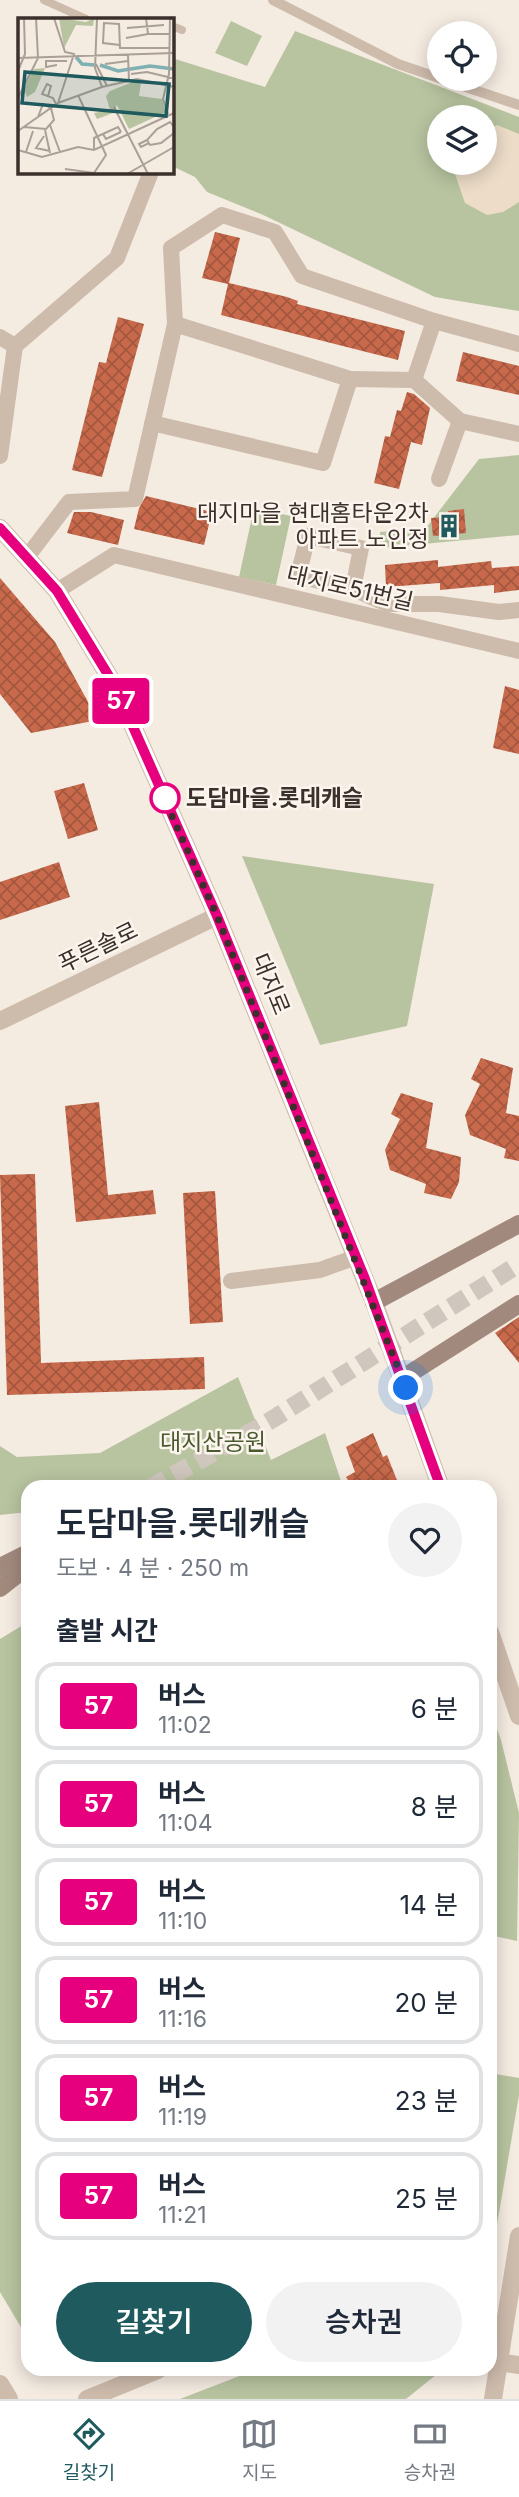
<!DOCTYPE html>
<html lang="ko">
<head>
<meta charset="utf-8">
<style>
	:root { --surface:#fff; --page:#f2f2f3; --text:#1f2937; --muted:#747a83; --line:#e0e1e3; --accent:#1f5a5e }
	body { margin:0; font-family:Inter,"Noto Sans KR",sans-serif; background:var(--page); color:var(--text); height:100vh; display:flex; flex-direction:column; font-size:26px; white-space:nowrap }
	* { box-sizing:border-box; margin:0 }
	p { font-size:23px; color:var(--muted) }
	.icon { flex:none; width:38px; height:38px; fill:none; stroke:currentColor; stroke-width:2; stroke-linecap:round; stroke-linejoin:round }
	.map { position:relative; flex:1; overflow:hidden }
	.details { position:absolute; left:21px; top:1480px; width:476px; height:896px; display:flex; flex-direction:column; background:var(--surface); border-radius:21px; box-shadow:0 4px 18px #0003 }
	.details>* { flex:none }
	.badge { padding:0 14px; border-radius:5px; font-size:24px; line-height:46px }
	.controls { position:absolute; left:427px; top:21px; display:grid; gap:14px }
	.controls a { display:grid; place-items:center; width:70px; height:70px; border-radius:50%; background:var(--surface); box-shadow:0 4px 18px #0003; font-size:35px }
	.you { position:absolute; width:35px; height:35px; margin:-18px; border:5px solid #fff; border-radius:50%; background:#1a73e8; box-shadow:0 0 0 10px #1a73e833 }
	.map>.badge { position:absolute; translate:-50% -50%; box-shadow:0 0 0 4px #fff }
	h2 { padding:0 35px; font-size:26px; line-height:63px }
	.round { display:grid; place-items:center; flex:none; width:74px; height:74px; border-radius:37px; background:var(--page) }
	.headline { display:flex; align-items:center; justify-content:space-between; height:119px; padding:0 35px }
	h1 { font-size:33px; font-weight:600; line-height:52px }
	.cta { display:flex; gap:14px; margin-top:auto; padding:14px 35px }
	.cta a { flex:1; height:80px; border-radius:42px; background:var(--accent); color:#fff; font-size:28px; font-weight:600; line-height:80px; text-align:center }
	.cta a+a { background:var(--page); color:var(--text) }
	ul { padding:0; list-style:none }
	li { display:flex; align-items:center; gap:21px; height:88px; margin:0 14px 10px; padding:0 21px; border:4px solid var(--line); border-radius:21px }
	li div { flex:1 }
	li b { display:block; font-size:26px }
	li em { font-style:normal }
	li .badge { min-width:77px; font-weight:700; text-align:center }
	.menu { display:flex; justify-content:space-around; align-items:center; height:98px; border-top:2px solid var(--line); background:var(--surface); font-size:19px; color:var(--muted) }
	.menu a { display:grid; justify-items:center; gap:4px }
	.menu .active { color:var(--accent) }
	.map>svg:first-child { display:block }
	.green { fill:#b8c4a0; fill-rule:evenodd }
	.plaza { fill:#ecdcc8 }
	.building { fill:url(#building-cross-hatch) }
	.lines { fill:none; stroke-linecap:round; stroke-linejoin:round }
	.secondary-tunnel { stroke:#cfc6bd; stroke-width:18; stroke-dasharray:18 9; stroke-linecap:butt }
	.service { stroke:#cdbbac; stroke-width:8 }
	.pedestrian { stroke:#cdbbac; stroke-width:10 }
	.minor { stroke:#cdbbac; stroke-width:16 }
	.tertiary { stroke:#cdbbac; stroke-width:18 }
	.secondary { stroke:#a18a7d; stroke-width:18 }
	.line-casing { stroke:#fff; stroke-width:16 }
	.line { stroke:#e6007e; stroke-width:10 }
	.walk { stroke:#3b302b; stroke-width:7; stroke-dasharray:0 12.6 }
	.stop-dot { fill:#fff; stroke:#e6007e; stroke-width:3.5 }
	.labels { text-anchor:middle; stroke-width:5; stroke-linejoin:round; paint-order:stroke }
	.poi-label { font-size:23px; fill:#3b302b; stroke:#fbf5ee; text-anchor:end }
	.street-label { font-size:23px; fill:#3b302b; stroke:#fbf5ee }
	.stop-label { font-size:23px; font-weight:bold; fill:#3b302b; stroke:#fbf5ee; text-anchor:start }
	.park-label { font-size:23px; fill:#4a5a2e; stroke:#fbf5ee }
	.inset-river { fill:none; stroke:#7fb0b2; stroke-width:3.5 }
	.inset-road { fill:none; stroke:#aaa098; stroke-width:2 }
	.view { fill:#1f5a5e; fill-opacity:0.15; stroke:#1f5a5e; stroke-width:3.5 }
	.inset-edge { fill:none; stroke:#3b302b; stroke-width:3.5 }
</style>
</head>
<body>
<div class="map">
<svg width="519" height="2399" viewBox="0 0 519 2399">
	<defs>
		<pattern id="building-cross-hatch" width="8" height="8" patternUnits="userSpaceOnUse" patternTransform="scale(1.75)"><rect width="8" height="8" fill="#c8694b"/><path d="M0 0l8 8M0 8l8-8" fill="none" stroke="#a4573f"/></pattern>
	</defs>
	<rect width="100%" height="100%" fill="#f4ebe1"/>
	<g class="green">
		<path d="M231,21L262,36L247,66L215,53Z"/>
		<path d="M295,31L519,117V311L435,297L261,214L207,192L195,177L172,166V58L265,87ZM439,117H485V163H439Z"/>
		<path d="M519,455V535L381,548L380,532L426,528L479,459Z"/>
		<path d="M254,508L291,516L276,585L239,577Z"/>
		<path d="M242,856L434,884L407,1026L320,1045Z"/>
		<path d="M238,1377L271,1460L325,1433L343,1487L28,1488V1512L0,1515V1446L17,1457L100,1453Z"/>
		<path d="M28,1622V2339L0,2292V1639Z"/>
		<path d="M490,1710L501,1740L519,1813L517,1941L490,1935Z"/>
		<path d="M490,2073L519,2078V2095L490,2266Z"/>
		<path d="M255,2370H442L406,2399H180Z"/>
	</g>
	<path class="plaza" d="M497,125L519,134V202L503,212L487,215L465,203L455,174L459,163H485V132Z"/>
	<g class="building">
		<path d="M215,232L240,238L229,283L287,297L298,301L297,304L405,331L398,360L221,315L228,284L202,278Z"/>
		<path d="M118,317L144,324L102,477L72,470L99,362L106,363Z"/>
		<path d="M463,352L519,366V395L456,381Z"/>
		<path d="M407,392L414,394L430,408L422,445L411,442L399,489L374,483L385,436L390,437L397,410L401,411Z"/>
		<path d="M146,496L212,512L204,545L134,529L139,508Z"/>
		<path d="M464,509L466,533L433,536L431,518L448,517V511Z"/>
		<path d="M74,512H91L124,520L118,545L67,533Z"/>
		<path d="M438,560V567L491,561L492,568L519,566V590L494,593V585L440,590V583L386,587L385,565Z"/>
		<path d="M0,578L55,642L98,720L31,733L0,694Z"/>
		<path d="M505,686L519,690V754L493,748Z"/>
		<path d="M84,783L98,830L68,839L54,791Z"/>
		<path d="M59,862L70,897L0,920V882Z"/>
		<path d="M481,1058L513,1068L506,1113L519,1116V1161L504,1158L506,1149L470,1135L465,1115L480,1084L471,1079Z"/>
		<path d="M401,1093L433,1103L426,1148L461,1157L459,1182L451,1199L424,1193L426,1184L390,1170L385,1150L400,1119L391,1114Z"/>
		<path d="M99,1102L108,1195L153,1190L156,1214L76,1222L65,1106Z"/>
		<path d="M35,1174L41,1363L204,1357L205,1389L7,1395L0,1175Z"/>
		<path d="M215,1191L223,1322L190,1324L183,1193Z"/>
		<path d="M519,1317V1363L495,1333Z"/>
		<path d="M373,1433L383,1457L387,1455L400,1488H353L346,1477L355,1472L346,1447Z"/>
	</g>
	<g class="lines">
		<path class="secondary-tunnel" d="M150,1488L268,1422L519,1264"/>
		<g class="service">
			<path d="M44,0L86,19"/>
			<path d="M172,26L182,30"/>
		</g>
		<g class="pedestrian">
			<path d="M273,0L398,64L439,78"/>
			<path d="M442,79L519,105"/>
		</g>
		<g class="minor">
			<path d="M175,324L171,248L222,215L275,232L302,276L434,321"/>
			<path d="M0,337L15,346L0,456"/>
			<path d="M15,346L117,258L151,172"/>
			<path d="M350,379L414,380L460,421L519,434"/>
			<path d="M414,380L434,321L519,344"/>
			<path d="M439,479L460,421"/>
			<path d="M27,557L69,502L135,499L175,324L350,379L323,463L152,423"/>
			<path d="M353,589L361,548L308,536L298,576L353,589L387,604H439L499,612L519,610"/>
			<path d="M57,591L114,555L519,651"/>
			<path d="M231,1281L320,1270L356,1257"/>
		</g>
		<g class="tertiary">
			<path d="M0,528L57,591L115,686L217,916L374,1302L441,1488"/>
			<path d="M0,1021L217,916"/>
			<path d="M490,1632L519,1716"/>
			<path d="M490,2361L519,2365"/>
			<path d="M0,2384L9,2399"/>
			<path d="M87,2399L158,2370"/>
			<path d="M493,2399L519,2236"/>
		</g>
		<g class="secondary">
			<path d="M374,1302L519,1224"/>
			<path d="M403,1378L519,1304"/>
			<path d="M0,1567L28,1553"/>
			<path d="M0,1588L28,1566"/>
		</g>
	</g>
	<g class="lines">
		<g class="line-casing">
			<path id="line" d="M0,528L57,591L115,686L217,916L365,1279L441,1488"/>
		</g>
		<use href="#line" class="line"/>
		<path class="walk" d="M165,798L163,796L217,916L406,1388"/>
	</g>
	<defs>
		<g id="building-bare" transform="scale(1.89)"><path d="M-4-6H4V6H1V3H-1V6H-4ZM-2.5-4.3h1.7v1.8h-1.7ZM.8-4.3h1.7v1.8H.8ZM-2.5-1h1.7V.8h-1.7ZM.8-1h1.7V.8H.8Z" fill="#1f5a5e" stroke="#fbf5ee" stroke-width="2.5" paint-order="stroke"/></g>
	</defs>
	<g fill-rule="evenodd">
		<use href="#building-bare" x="449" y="526"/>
	</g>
	<circle class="stop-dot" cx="165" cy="798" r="14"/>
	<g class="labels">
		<g class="poi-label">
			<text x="429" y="521">대지마을 현대홈타운2차<tspan x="429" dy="26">아파트 노인정</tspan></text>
		</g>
		<g class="street-label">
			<text transform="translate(350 588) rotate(13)" y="8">대지로51번길</text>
			<text transform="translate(98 947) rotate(-26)" y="8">푸른솔로</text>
			<text transform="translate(271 984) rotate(68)" y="8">대지로</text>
		</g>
		<g class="stop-label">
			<text x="186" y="806">도담마을.롯데캐슬</text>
		</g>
		<g class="park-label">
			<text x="213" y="1450">대지산공원</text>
		</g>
	</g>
	<g transform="translate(18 18)">
		<rect width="156" height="156" fill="#f4ebe1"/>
		<path d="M27,50L17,74L9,79L6,71L16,51ZM117,63L123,64L121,78L144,81L148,94L111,111L99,87L95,95L79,101L76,95L92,92L88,78L92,73Z" fill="#b8c4a0"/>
		<path d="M41,0L68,4L76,0L75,8L58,7L46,30Z" fill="#b8c4a0"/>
		<path class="inset-river" d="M58,39L64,46L76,47M82,47L100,53L132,48L156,51"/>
		<path class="inset-road" d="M36,0L47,34L56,36L40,85M79,0L77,50L84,69M128,0L130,16H152M101,5L102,30H151M101,6L86,5L85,25L102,27M109,10L146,7M108,20L130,16M110,37L111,63M0,40L156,35M78,46L89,68M87,46L110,43M39,47L28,49V43H49M0,53L7,36L6,0M113,56L129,54L154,60M30,78L33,68L29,66L24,76L35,80L38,86M0,80L20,40L18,0M96,89L130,156M150,96L145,81L151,56L152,0M20,99L25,86L33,90M32,107L42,134M6,109L28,111L36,102L33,90M156,109L152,104L139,111L129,122L132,127L143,125L156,115M27,112L32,135M0,113L40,85L84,69L119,61L156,69M85,116L88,121L103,114M26,118L18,130L32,133M129,122L121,126L123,129L131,125M0,132L24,139L60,129L76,132L156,95M76,132V120L100,109L103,114M8,134L15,113M47,151L76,155L88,137L60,77M109,156L156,129"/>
		<path class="view" d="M7,54L151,66L148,98L4,85Z"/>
		<rect width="156" height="156" class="inset-edge"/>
	</g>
</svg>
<div class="controls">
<a><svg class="icon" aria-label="locate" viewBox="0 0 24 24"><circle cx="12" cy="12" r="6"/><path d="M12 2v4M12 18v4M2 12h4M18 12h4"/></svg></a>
<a><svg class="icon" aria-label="layers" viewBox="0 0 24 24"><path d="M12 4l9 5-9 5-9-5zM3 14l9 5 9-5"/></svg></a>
</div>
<div class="you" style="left:406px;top:1388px"></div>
<b class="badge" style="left:121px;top:701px;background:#e6007e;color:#fff">57</b>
<section class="details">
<div class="headline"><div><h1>도담마을.롯데캐슬</h1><p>도보 · 4 분 · 250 m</p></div><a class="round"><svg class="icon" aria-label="heart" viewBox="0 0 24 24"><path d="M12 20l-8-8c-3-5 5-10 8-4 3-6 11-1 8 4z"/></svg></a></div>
<h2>출발 시간</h2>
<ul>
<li><span class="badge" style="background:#e6007e;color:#fff">57</span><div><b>버스</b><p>11:02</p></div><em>6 분</em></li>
<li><span class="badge" style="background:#e6007e;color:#fff">57</span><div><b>버스</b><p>11:04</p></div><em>8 분</em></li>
<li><span class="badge" style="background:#e6007e;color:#fff">57</span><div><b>버스</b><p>11:10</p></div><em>14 분</em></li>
<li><span class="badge" style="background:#e6007e;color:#fff">57</span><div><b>버스</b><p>11:16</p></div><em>20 분</em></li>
<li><span class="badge" style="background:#e6007e;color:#fff">57</span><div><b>버스</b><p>11:19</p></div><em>23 분</em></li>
<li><span class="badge" style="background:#e6007e;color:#fff">57</span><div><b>버스</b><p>11:21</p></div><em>25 분</em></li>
</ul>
<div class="cta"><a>길찾기</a><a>승차권</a></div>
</section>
</div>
<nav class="menu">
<a class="active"><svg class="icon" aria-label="directions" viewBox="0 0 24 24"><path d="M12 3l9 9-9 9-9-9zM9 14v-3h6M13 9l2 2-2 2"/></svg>길찾기</a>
<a><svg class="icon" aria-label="map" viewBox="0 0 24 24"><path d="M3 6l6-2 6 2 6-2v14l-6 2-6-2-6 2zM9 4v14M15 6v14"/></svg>지도</a>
<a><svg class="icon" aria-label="tickets" viewBox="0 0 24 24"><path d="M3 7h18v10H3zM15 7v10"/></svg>승차권</a>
</nav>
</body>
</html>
